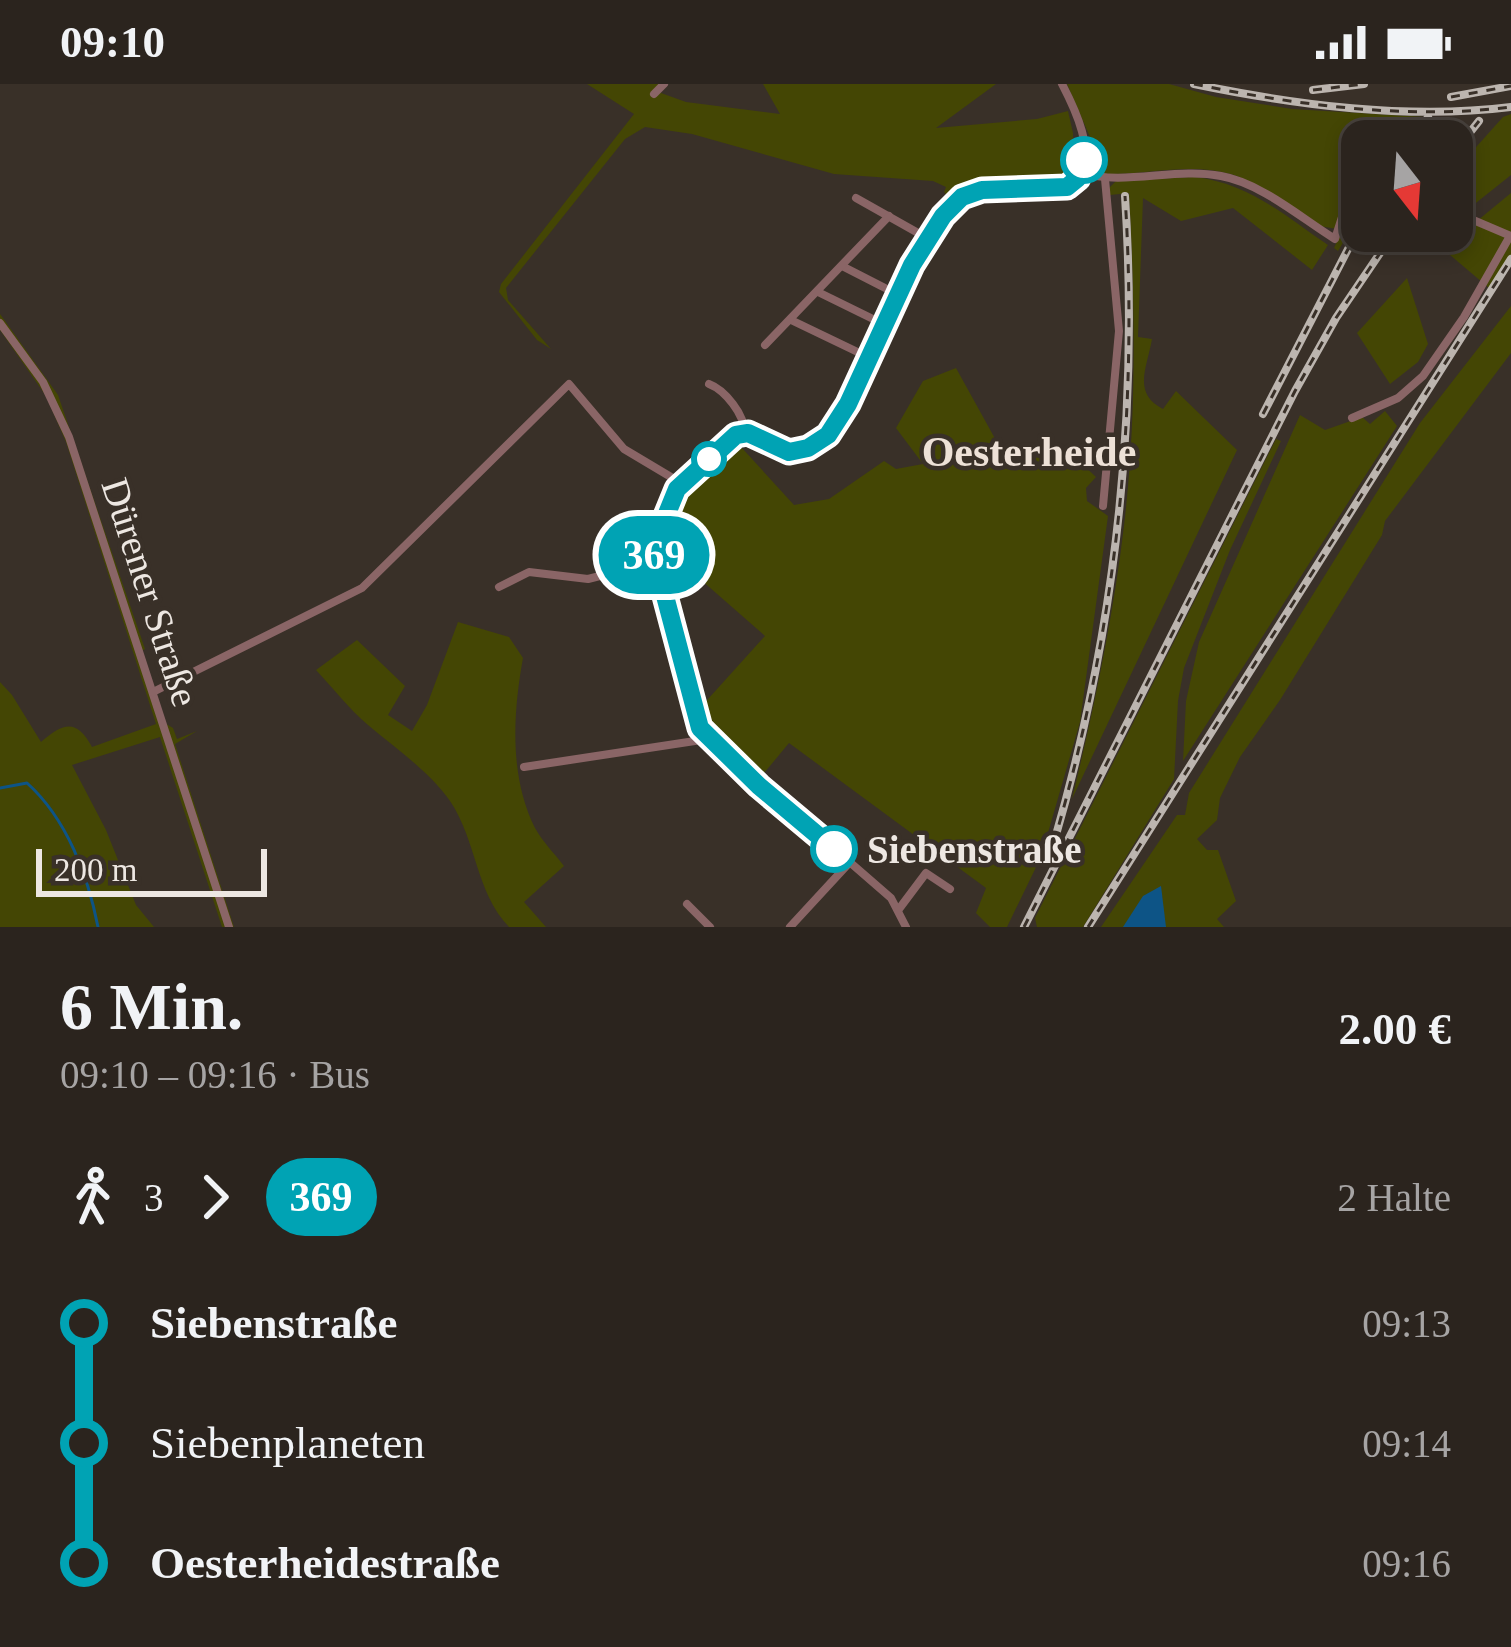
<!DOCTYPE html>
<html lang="de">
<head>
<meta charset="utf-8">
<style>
	:root { --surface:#2b241e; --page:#332c27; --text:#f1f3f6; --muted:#a6a4a4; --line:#47413c }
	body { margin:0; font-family:"Times New Roman",serif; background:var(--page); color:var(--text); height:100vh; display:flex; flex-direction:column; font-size:45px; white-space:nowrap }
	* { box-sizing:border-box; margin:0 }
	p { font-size:39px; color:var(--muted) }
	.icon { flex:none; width:66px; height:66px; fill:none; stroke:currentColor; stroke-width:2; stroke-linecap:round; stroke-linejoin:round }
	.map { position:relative; height:843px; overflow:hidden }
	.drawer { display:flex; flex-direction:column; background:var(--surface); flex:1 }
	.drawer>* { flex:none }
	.badge { padding:0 24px; border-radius:39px; font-size:42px; line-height:78px }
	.needle { width:78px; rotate:163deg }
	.controls { position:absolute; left:1341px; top:36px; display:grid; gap:24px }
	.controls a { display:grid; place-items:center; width:132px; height:132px; border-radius:24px; background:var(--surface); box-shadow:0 6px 18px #0003,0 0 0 3px var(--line); font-size:60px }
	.scale { position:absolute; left:36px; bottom:30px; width:231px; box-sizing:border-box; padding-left:12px; border:6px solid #ede7e2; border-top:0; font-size:33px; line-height:42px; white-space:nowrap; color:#ede7e2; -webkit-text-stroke:9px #393028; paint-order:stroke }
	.map>.badge { position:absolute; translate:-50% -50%; box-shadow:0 0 0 6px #fff }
	.legs { display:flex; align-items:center; gap:18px; height:132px; padding:0 60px; font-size:39px }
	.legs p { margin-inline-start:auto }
	.summary { display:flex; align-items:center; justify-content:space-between; height:204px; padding:0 60px }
	h1 { font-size:66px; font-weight:700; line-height:90px }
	ul { padding:0 60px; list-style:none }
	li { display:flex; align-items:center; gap:42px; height:120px; font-size:45px }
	li i { display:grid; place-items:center; width:18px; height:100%; margin:0 15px; background:currentColor }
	li i::after { content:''; width:30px; height:30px; margin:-15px; border:9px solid; border-radius:50%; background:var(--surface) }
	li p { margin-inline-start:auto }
	li:first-child i { background:linear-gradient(#0000 50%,currentColor 0) }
	li:last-child i { background:linear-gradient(currentColor 50%,#0000 0) }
	.status { display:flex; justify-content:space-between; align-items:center; height:84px; padding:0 60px; background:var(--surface); direction:ltr }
	.status svg { height:33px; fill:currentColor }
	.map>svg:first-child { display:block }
	.green { fill:#444604 }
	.water { fill:#0d5486 }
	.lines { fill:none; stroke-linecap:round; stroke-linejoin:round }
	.stream { stroke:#0d5486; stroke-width:3 }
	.street { stroke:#8a6566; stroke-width:8 }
	.rail-casing { stroke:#bcb5af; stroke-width:8 }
	.rail { stroke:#393028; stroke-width:3; stroke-dasharray:9; stroke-linecap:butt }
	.line-1-casing { stroke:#fff; stroke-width:27 }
	.line-1 { stroke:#00a3b4; stroke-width:18 }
	.stop-1-dot { fill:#fff; stroke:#00a3b4; stroke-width:6 }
	.labels { text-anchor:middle; stroke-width:9; stroke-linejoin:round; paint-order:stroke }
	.street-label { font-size:39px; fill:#ede7e2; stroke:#393028 }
	.stop-label { font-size:39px; font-weight:bold; fill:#ede7e2; stroke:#393028; text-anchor:start }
	.neighbourhood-label { font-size:42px; font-weight:bold; fill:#ede1d7; stroke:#393028 }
</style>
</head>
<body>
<div class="status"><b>09:10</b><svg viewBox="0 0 49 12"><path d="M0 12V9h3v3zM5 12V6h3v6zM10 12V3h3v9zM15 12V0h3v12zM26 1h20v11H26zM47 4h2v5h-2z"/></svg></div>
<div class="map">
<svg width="1511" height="843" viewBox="0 0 1511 843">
	<rect width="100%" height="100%" fill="#393028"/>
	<g class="green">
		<path d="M587,0H662L661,9L686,18L780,30L763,0H996L936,44L1037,35L1068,27L1073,49V89L1063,97L970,98L952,117L944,108L946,103L933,97L834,90L692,50L645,43L625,55L506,204L508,216L551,265L537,256L499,208L501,200L634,30Z"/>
		<path d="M1067,0H1169L1216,13L1292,25L1424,33L1407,57H1362V127L1338,167L1334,164L1343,144C1304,149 1270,103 1234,91C1188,76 1138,94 1092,89L1088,74L1090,53Z"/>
		<path d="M1511,30V91L1452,138V90L1503,33Z"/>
		<path d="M1194,93C1249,99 1284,131 1328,161L1312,186L1233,124L1181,137L1143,114L1138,253L1152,255C1147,284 1132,309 1163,325L1176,307L1237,366L1072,715C1094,625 1113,534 1124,442C1137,332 1135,220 1129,109L1110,111L1109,104L1116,97Z"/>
		<path d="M1511,109V171L1489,204L1443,165Z"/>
		<path d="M1407,194L1428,260L1418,278L1390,300L1357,249Z"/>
		<path d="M1511,222V269L1385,437L1382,451L1280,616L1240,673L1220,714L1217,736L1197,755L1207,766H1218L1236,817L1217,835L1224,843H1101L1177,731H1185L1189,709L1420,339Z"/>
		<path d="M0,230L58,311L145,565L137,570L158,635L173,644L177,655L197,647L175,660L234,843H222L160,653L72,681L106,746L136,821L154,843H0V598L12,611L41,658C64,638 77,635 92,663L156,640L66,358L46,312L0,246Z"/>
		<path d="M956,284L1003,369L1061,360L1096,393L1086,404L1087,417L1108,432L1080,638L1041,773L1007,843H990L976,829L986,804L789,659L760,694L706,644L699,625L765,552L700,495L669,507L661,462L686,402L742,364L794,421L829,415L884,377L896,385L923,380L896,344L923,297Z"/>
		<path d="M1385,327L1397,342L1183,677L1186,617L1199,558L1300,331L1325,346L1362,333L1370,340Z"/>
		<path d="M1276,355L1281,357L1230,466L1184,584L1178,617L1174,695L1083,843H1037L1035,834Z"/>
		<path d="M458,538L509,553L523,574C513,629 509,692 535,744C542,757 555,770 564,782L524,818L546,843H509C475,807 477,757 450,717C428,686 396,665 368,641C349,625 333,604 316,586L357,556L405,602L388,631L412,647L427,621Z"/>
	</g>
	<path class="water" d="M1161,802L1166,843H1123L1143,812Z"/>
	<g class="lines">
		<path class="stream" d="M0,704L27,699C67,735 88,792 98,843"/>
		<g class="street">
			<path d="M654,10L664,0"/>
			<path d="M1081,89C1126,102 1175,83 1221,92C1261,99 1301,134 1335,155L1349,111L1362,99"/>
			<path d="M856,114L927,154"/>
			<path d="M1452,127L1511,152"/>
			<path d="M842,182L885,204"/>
			<path d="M818,208L873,235"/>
			<path d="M791,236L868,273"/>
			<path d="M0,239L43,298L69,353L229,843"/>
			<path d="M765,261L889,132"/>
			<path d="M709,300C725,306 745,331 744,348"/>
			<path d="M1352,334L1398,314L1423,292L1464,233L1510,152"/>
			<path d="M744,348C705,364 647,433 655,478L696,632L708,655L891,814L906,843"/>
			<path d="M744,348C760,354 776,369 794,367C812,366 829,352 839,338C851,320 857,298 866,279C887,231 908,174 942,133C984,82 1049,127 1077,95C1098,71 1074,23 1062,0"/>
			<path d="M1103,422L1119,247L1105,95"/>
			<path d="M499,503L529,488L588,495L655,478"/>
			<path d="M153,608L362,504L569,300L624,365L681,399"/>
			<path d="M524,683L708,655"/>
			<path d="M687,820L710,843"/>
			<path d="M899,825L926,789L950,805"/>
			<path d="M790,843L850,778"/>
		</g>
		<g class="rail-casing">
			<g id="rail">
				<path d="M1194,0C1296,21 1408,36 1511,23"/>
				<path d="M1313,6L1364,0"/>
				<path d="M1451,13L1511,2"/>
				<path d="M1413,57L1428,33"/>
				<path d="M1452,71L1479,37"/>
				<path d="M1263,330L1362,138"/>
				<path d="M1054,758C1116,546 1139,331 1125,112"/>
				<path d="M1024,843L1295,307L1336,234L1395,147"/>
				<path d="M1088,843L1511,175"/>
			</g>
		</g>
		<use href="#rail" class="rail"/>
	</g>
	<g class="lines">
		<g class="line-1-casing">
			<path id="line-1" d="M834,765L759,702L700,644L656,478L655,459L677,405L736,351L748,349L789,368L808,364L828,351L848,320L912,181L943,132L962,113L982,106L1067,103L1078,94L1084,76"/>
		</g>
		<use href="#line-1" class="line-1"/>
	</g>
	<g class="stop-1-dot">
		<circle cx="1084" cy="76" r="21"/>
		<circle cx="709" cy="375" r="15"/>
		<circle cx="834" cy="765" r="21"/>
	</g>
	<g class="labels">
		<g class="street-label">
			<text transform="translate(151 508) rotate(72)" y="14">Dürener Straße</text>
		</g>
		<g class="stop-label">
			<text x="867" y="779">Siebenstraße</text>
		</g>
		<g class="neighbourhood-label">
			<text x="1029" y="382">Oesterheide</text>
		</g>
	</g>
</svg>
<div class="controls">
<a><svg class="needle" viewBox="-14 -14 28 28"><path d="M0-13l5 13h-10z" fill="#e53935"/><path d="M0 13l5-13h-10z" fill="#a6a4a4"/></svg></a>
</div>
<div class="scale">200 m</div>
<b class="badge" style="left:654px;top:471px;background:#00a3b4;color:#fff">369</b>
</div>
<section class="drawer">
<div class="summary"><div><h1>6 Min.</h1><p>09:10 – 09:16 · Bus</p></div><b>2.00 €</b></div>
<div class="legs"><svg class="icon" aria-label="walk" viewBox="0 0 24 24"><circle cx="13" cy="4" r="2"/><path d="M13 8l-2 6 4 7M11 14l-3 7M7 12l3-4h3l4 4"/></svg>3<svg class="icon" aria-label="forward" viewBox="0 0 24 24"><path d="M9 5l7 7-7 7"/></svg><b class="badge" style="background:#00a3b4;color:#fff">369</b><p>2 Halte</p></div>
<ul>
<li><i style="color:#00a3b4"></i><b>Siebenstraße</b><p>09:13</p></li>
<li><i style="color:#00a3b4"></i><span>Siebenplaneten</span><p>09:14</p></li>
<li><i style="color:#00a3b4"></i><b>Oesterheidestraße</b><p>09:16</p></li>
</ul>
</section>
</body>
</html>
